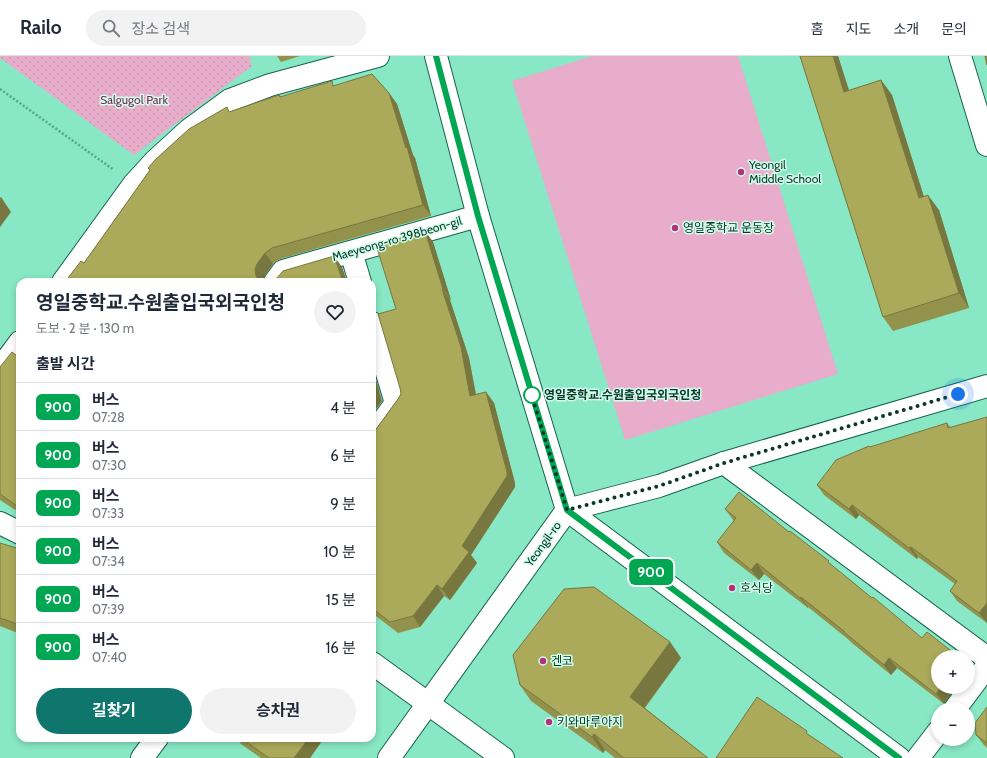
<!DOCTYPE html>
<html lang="ko">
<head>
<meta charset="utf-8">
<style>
	:root { --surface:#fff; --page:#f2f2f3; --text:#1f2937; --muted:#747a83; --line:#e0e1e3; --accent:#0f766e }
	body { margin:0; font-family:Cabin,"Noto Sans KR",sans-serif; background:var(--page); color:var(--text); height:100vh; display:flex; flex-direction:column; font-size:15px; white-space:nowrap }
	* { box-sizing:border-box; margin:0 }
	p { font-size:13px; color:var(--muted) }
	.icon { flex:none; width:22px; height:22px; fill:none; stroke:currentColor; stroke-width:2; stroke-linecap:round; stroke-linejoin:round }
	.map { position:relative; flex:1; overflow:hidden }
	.drawer { position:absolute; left:16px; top:222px; width:360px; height:464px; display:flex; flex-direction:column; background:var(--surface); border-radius:12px; box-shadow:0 2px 6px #0003 }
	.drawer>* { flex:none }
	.badge { padding:0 8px; border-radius:6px; font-size:14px; line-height:26px }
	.controls { position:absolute; left:931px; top:594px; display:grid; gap:8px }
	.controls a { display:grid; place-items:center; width:44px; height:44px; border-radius:50%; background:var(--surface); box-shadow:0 2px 6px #0003; font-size:20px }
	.you { position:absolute; width:20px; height:20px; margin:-10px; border:3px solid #fff; border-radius:50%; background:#1a73e8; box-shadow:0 0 0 6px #1a73e833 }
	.map>.badge { position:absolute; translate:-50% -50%; box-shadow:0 0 0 2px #fff }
	h2 { padding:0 20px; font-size:15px; line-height:36px }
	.round { display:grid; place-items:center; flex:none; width:42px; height:42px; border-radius:21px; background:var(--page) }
	.overview { display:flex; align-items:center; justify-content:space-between; height:68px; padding:0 20px }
	h1 { font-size:19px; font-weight:700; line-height:30px }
	.primary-button { display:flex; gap:8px; margin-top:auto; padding:8px 20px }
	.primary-button a { flex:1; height:46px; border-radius:24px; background:var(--accent); color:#fff; font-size:16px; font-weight:700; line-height:46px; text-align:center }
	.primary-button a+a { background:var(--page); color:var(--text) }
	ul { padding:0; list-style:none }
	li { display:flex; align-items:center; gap:12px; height:48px; padding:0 20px; border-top:1px solid var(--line) }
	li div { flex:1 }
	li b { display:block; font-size:15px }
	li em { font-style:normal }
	li .badge { min-width:44px; font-weight:700; text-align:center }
	header { display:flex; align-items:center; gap:24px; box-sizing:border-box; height:56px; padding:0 20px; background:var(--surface); border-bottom:1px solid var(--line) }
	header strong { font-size:19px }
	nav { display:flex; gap:22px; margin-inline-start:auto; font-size:14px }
	.search { width:280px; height:36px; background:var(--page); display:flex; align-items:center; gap:10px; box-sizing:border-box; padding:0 14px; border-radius:22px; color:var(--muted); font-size:15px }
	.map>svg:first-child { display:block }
	.grass { fill:url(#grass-dots) }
	.pitch { fill:#e8adca }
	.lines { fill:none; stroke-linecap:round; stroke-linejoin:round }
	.minor-casing { stroke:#16644d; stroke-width:24 }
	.path { stroke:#59a589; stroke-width:2.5; stroke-dasharray:2 2; stroke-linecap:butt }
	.minor { stroke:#fff; stroke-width:22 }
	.wall { fill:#93924d }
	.shaded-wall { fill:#78773f }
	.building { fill:#abaa5a; stroke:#78773f }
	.line-casing { stroke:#fff; stroke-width:9 }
	.line { stroke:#00a651; stroke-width:6 }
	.walk { stroke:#0c3628; stroke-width:4; stroke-dasharray:0 7.2 }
	.poi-dot { fill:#b2327e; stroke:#d1feeb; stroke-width:1.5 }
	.stop-dot { fill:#fff; stroke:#00a651; stroke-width:2 }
	.labels { text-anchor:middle; stroke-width:3; stroke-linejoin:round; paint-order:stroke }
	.park-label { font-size:12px; fill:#7d2a5a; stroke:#d1feeb }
	.poi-label { font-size:12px; fill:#0c3628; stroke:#d1feeb; text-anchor:start }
	.street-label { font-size:12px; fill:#0c3628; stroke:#d1feeb }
	.stop-label { font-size:12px; font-weight:bold; fill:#0c3628; stroke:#d1feeb; text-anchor:start }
</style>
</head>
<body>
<header>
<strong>Railo</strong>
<div class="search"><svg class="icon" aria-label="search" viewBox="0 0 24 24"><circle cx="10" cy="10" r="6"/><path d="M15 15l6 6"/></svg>장소 검색</div>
<nav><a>홈</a><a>지도</a><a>소개</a><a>문의</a></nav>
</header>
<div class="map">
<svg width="987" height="702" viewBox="0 0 987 702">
	<defs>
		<pattern id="grass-dots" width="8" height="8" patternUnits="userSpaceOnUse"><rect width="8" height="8" fill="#e8adca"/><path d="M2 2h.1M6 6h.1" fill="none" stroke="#c695ae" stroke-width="1.8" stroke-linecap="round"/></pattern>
	</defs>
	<rect width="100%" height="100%" fill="#88e7c4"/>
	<path class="grass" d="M0,0H249L252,10L134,99L0,2Z"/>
	<path class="pitch" d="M592,0H738L838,318L625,384L512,25Z"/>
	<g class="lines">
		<g class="minor-casing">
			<g id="minor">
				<path d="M436,0L478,160L567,454L899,702"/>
				<path d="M960,0L987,89"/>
				<path d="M351,196L360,226"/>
				<path d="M63,226L134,128L155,105L189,74L230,44L270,29L378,0"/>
				<path d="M275,226L283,215L478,160"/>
				<path d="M372,267L396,347L372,380"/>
				<path d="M0,313L20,286"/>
				<path d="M724,407L987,602"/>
				<path d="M0,467L20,477"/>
				<path d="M372,607L503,702"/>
				<path d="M955,653L987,610"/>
				<path d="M142,702L157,682"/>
				<path d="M389,702L567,454L659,430L724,407L987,330"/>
				<path d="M918,702L938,676"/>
			</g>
		</g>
		<path class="path" d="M0,33L114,114"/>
		<use href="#minor" class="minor"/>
	</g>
	<g class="wall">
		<path d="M277,0H300L281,6Z"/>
		<path d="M800,0H838L849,34L881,24L892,39L924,141L939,154L969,252L893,275L883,261Z"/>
		<path d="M335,29L389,37L397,48L413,99L415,102L431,160L280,203L273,208L265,219L263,224L84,207L150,114L148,112L230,56L279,39L280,41Z"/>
		<path d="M425,175L433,186L451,244H450L469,302L476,338L486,336L494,347L515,427V431L471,499L477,507L450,544L444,540L420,571L398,577L372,557V378L374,376L398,343L401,338L396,253Z"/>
		<path d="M20,293V457L0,444V311L16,299Z"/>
		<path d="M947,367L950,371L987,567L957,545L950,535L955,528L918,501L917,503L859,459L856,463L824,439L817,429L870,391Z"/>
		<path d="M725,453L833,511L872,542L944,648L897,612L891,619L852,587L849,584L808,551V552L764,518L759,524L724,497L717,486L734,465Z"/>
		<path d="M0,487L20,493V578L0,570Z"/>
		<path d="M670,586L681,602L645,652L708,702H615L605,694L603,697L531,645L520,629Z"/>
		<path d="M987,651V692L984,689L976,679Z"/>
		<path d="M237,682H324L310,702H261L241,688Z"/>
	</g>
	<g class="shaded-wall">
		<path d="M833,0H838L854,51L844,36Z"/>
		<path d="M881,24L892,39L929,157L919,142Z"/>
		<path d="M389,37L397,48L413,99L415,102L431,160L423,149Z"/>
		<path d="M928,139L939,154L969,252L959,237Z"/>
		<path d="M1,141L11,156L0,171V142Z"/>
		<path d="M425,175L433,186L451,244L443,233Z"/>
		<path d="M265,197L273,208L265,219L263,224V226H260L256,220L255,213L257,208Z"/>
		<path d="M334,200L342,211L347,226H343Z"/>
		<path d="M442,233L450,244L469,302L478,351L470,340Z"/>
		<path d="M372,309L382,345L372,359Z"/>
		<path d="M486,336L494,347L515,427V431L471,499L477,507L450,544L442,533L462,490Z"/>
		<path d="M852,449L859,459L856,463L849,453Z"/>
		<path d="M911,491L918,501L917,503L909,492Z"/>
		<path d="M757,507L764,518L759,524L751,514Z"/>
		<path d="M437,529L444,540L420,571L413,560Z"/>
		<path d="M801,541L808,551V552L800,542Z"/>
		<path d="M987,547V567L979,557Z"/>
		<path d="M670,586L681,602L641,656L630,641Z"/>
		<path d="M889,602L897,612L891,619L884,609Z"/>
		<path d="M941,631H956L944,648L936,638Z"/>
		<path d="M594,678L605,694L603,697L592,681Z"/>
		<path d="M309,682H324L310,702H294Z"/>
	</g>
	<g class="building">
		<path d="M800,0H833L844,36L881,24L919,142L928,139L959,237L883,261Z"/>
		<path d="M985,0H987V9Z"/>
		<path d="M372,18L389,37L406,92L407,91L423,149L272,192L265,197L257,208L255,213L256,220L260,225L262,226H65L81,205L84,207L150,114L148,112L156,103L189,73L227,51L229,56L279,39L280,41L332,25L333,30Z"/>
		<path d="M425,175L443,233H442L461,291L470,340L486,336L507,416V420L462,490L469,496L442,533L437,529L413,560L390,566L372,552V378L374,376L398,343L401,338L400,332L378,258L396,253L376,189Z"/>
		<path d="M334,200L343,226H272L277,222L283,215Z"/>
		<path d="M20,293V452L0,438V311L12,296L16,299Z"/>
		<path d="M372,325L374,334L372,337Z"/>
		<path d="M987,361V547L979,557L950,535L957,525L911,491L909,492L852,449L849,453L817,429L836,404L869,390L870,391L947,367L948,372Z"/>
		<path d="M739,436L789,476L790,475L829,505L828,506L872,542L873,541L922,582L927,576L959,601H938V631H941L936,638L889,602L884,609L844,576H845L801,541L800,542L757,507L751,514L717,486L736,462L725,453Z"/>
		<path d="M0,487L20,493V570L12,566L0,562Z"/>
		<path d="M594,531L670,586L630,641L708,702H624L594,678L592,681L520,629L513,599L564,533Z"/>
		<path d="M757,641L807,675L806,677L843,702H716Z"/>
		<path d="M987,651V687L976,679L975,667Z"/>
		<path d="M241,682H309L294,702H269Z"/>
	</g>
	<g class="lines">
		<g class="line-casing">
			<path id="line" d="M436,0L478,160L567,454L899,702"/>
		</g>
		<use href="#line" class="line"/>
		<path class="walk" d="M532,339L530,334L567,454L659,430L724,407L958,338"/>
	</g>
	<g class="poi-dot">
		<circle cx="741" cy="116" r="4"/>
		<circle cx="675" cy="172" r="4"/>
		<circle cx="732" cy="532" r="4"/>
		<circle cx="543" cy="605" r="4"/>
		<circle cx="549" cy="666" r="4"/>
	</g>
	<circle class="stop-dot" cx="532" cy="339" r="8"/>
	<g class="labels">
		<g class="park-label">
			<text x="134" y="48">Salgugol Park</text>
		</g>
		<g class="poi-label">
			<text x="749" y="113">Yeongil<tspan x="749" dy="14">Middle School</tspan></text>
			<text x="683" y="176">영일중학교 운동장</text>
			<text x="740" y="536">호식당</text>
			<text x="551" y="609">겐코</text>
			<text x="557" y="670">키와마루아지</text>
		</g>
		<g class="street-label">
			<text transform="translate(397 183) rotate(-16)" y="4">Maeyeong-ro 398beon-gil</text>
			<text transform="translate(543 488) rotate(-54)" y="4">Yeongil-ro</text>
		</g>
		<g class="stop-label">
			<text x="544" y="343">영일중학교.수원출입국외국인청</text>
		</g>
	</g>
</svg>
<div class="controls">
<a>+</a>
<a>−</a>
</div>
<div class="you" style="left:958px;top:338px"></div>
<b class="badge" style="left:651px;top:516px;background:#00a651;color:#fff">900</b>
<section class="drawer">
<div class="overview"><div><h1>영일중학교.수원출입국외국인청</h1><p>도보 · 2 분 · 130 m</p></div><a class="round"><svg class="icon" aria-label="heart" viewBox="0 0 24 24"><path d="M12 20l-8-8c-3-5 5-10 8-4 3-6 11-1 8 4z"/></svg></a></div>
<h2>출발 시간</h2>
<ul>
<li><span class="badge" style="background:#00a651;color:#fff">900</span><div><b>버스</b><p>07:28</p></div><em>4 분</em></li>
<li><span class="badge" style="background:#00a651;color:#fff">900</span><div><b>버스</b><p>07:30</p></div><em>6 분</em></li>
<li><span class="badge" style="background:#00a651;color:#fff">900</span><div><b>버스</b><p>07:33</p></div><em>9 분</em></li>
<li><span class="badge" style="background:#00a651;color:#fff">900</span><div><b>버스</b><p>07:34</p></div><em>10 분</em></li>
<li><span class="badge" style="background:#00a651;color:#fff">900</span><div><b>버스</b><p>07:39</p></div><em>15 분</em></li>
<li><span class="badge" style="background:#00a651;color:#fff">900</span><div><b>버스</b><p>07:40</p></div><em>16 분</em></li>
</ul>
<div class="primary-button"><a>길찾기</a><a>승차권</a></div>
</section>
</div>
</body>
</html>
